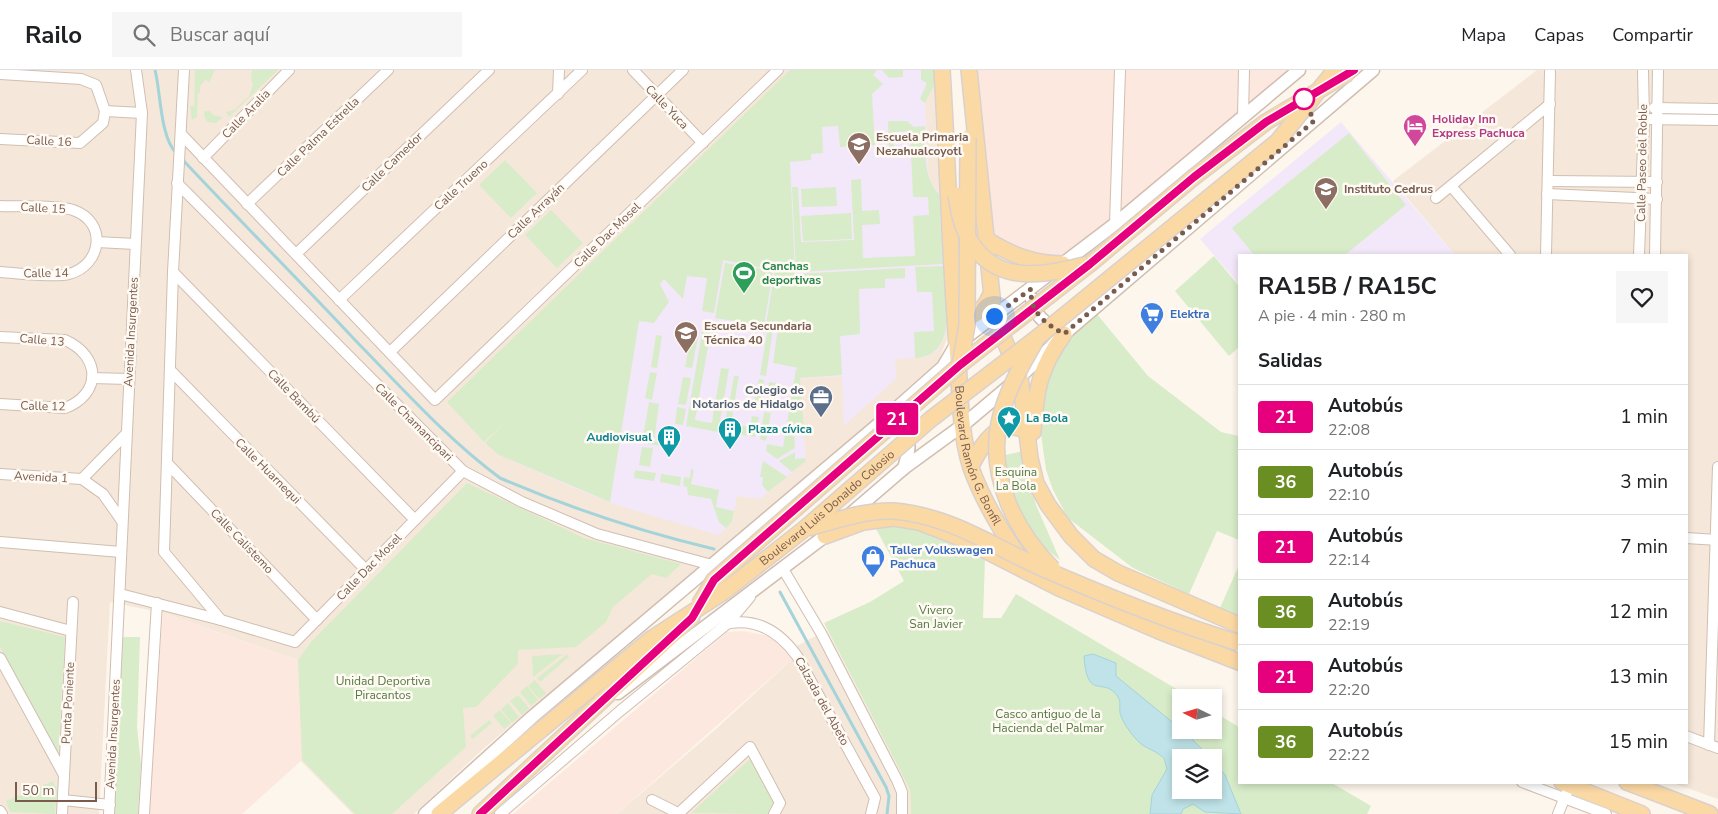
<!DOCTYPE html>
<html lang="es">
<head>
<meta charset="utf-8">
<style>
	:root { --surface:#fff; --page:#f6f6f6; --text:#202124; --muted:#757577; --line:#e0e0e0 }
	body { margin:0; font-family:"Nunito Sans",sans-serif; background:var(--page); color:var(--text); height:100vh; display:flex; flex-direction:column; font-size:19px; white-space:nowrap }
	* { box-sizing:border-box; margin:0 }
	p { font-size:16px; color:var(--muted) }
	.icon { flex:none; width:28px; height:28px; fill:none; stroke:currentColor; stroke-width:2; stroke-linecap:round; stroke-linejoin:round }
	.map { position:relative; flex:1; overflow:hidden }
	.panel { position:absolute; left:1238px; top:184px; width:450px; height:530px; display:flex; flex-direction:column; background:var(--surface); border-radius:0px; box-shadow:0 2px 8px #0003 }
	.panel>* { flex:none }
	.badge { padding:0 10px; border-radius:4px; font-size:18px; line-height:32px }
	.needle { width:32px; rotate:275deg }
	.buttons { position:absolute; left:1172px; top:619px; display:grid; gap:10px }
	.buttons a { display:grid; place-items:center; width:50px; height:50px; border-radius:0px; background:var(--surface); box-shadow:0 2px 8px #0003; font-size:25px }
	.scale { position:absolute; left:15px; bottom:12px; width:82px; box-sizing:border-box; padding-left:5px; border:2px solid #7a5c4d; border-top:0; font-size:14px; line-height:18px; white-space:nowrap; color:#7a5c4d; -webkit-text-stroke:4px #fffaf3; paint-order:stroke }
	.you { position:absolute; width:25px; height:25px; margin:-12px; border:4px solid #fff; border-radius:50%; background:#1a73e8; box-shadow:0 0 0 8px #1a73e833 }
	.map>.badge { position:absolute; translate:-50% -50%; box-shadow:0 0 0 2px #fff }
	h2 { padding:0 20px; font-size:19px; line-height:45px }
	.round { display:grid; place-items:center; flex:none; width:52px; height:52px; border-radius:0px; background:var(--page) }
	.summary { display:flex; align-items:center; justify-content:space-between; height:85px; padding:0 20px }
	h1 { font-size:24px; font-weight:700; line-height:38px }
	ul { padding:0; list-style:none }
	li { display:flex; align-items:center; gap:15px; height:65px; padding:0 20px; border-top:1px solid var(--line) }
	li div { flex:1 }
	li b { display:block; font-size:19px }
	li em { font-style:normal }
	li .badge { min-width:55px; font-weight:700; text-align:center }
	header { display:flex; align-items:center; gap:30px; box-sizing:border-box; height:70px; padding:0 25px; background:var(--surface); border-bottom:1px solid var(--line) }
	header strong { font-size:24px }
	nav { display:flex; gap:28px; margin-inline-start:auto; font-size:18px }
	.search { width:350px; height:45px; background:var(--page); display:flex; align-items:center; gap:12px; box-sizing:border-box; padding:0 18px; border-radius:0px; color:var(--muted); font-size:19px }
	.map>svg:first-child { display:block }
	.residential { fill:#f5e8da }
	.commercial { fill:#fde8e0 }
	.education { fill:#f3e8fa }
	.green { fill:#d8ecc9; fill-rule:evenodd }
	.water { fill:#bfe3e8; stroke:#a5d3da }
	.lines { fill:none; stroke-linecap:round; stroke-linejoin:round }
	.stream { stroke:#a5d3da; stroke-width:3 }
	.minor-casing { stroke:#d1beb0; stroke-width:12 }
	.tertiary-casing { stroke:#d1beb0; stroke-width:15 }
	.primary-casing { stroke:#dad1cd; stroke-width:18 }
	.minor { stroke:#fff; stroke-width:10 }
	.tertiary { stroke:#fff; stroke-width:12 }
	.primary { stroke:#fbd9a5; stroke-width:15 }
	.primary-bridge-casing { stroke:#dad1cd; stroke-width:18; stroke-linecap:butt }
	.primary-bridge { stroke:#fbd9a5; stroke-width:15 }
	.line-casing { stroke:#fff; stroke-width:11 }
	.line { stroke:#e6007e; stroke-width:8 }
	.walk { stroke:#7a5c4d; stroke-width:5; stroke-dasharray:0 9 }
	.stop-dot { fill:#fff; stroke:#e6007e; stroke-width:2.5 }
	.labels { text-anchor:middle; stroke-width:5; stroke-linejoin:round; paint-order:stroke }
	.street-label { font-size:12px; fill:#7a5c4d; stroke:#fffaf3 }
	.hotel-label { font-size:12px; font-weight:bold; fill:#b23c85; stroke:#fffaf3; text-anchor:start }
	.education-label { font-size:12px; font-weight:bold; fill:#785e54; stroke:#fffaf3; text-anchor:start }
	.leisure-label { font-size:12px; font-weight:bold; fill:#27864d; stroke:#fffaf3; text-anchor:start }
	.shop-label { font-size:12px; font-weight:bold; fill:#366cbe; stroke:#fffaf3; text-anchor:start }
	.service-label { font-size:12px; font-weight:bold; fill:#4e5e75; stroke:#fffaf3; text-anchor:end }
	.culture-label { font-size:12px; font-weight:bold; fill:#0d838f; stroke:#fffaf3; text-anchor:start }
	.park-label { font-size:12px; fill:#537a41; stroke:#fffaf3 }
</style>
</head>
<body>
<header>
<strong>Railo</strong>
<div class="search"><svg class="icon" aria-label="search" viewBox="0 0 24 24"><circle cx="10" cy="10" r="6"/><path d="M15 15l6 6"/></svg>Buscar aquí</div>
<nav><a>Mapa</a><a>Capas</a><a>Compartir</a></nav>
</header>
<div class="map">
<svg width="1718" height="744" viewBox="0 0 1718 744">
	<rect width="100%" height="100%" fill="#fdf6ec"/>
	<g class="residential">
		<path d="M0,0H934L950,261L939,290L911,320L483,679L414,744H353L300,690L298,590L163,543L110,532L99,744H0Z"/>
		<path d="M1537,0H1718V729L1673,713L1686,712V185H1455L1393,111Z"/>
		<path d="M827,560L910,720L911,744H617L716,659L792,589L787,581Z"/>
	</g>
	<g class="commercial">
		<path d="M971,0H1308L1099,174L1065,198L1035,200L1010,191L992,176Z"/>
		<path d="M163,543L298,590L302,690L242,744H148Z"/>
		<path d="M743,561L769,566L787,581L792,589L617,744H513L727,562Z"/>
	</g>
	<g class="education">
		<path d="M878,0H934L935,13L925,33L928,104L932,115L940,123L947,253L945,265L938,280L926,287L895,289L896,309L844,355L842,306L800,309L806,391L760,429L737,426L732,453L718,465L617,435L579,420L499,385L485,373L614,258Z"/>
		<path d="M1341,52L1455,185H1239V214L1200,169Z"/>
	</g>
	<g class="green">
		<path d="M195,0H215L209,13L206,9L200,16V23H198L197,47L192,50L190,36H194Z"/>
		<path d="M252,0H278L229,47L226,42L234,40L249,26L253,15L251,8Z"/>
		<path d="M790,0H877L873,5L883,14L872,24L875,75L840,77L838,56L822,57L823,83L811,84V90L790,92L795,204L905,198V208L885,209V218L859,219L860,264L840,266L842,305L800,308L804,360L794,361L795,378L777,389L766,381L767,374L783,377L796,299L799,298L773,293L778,257L766,254L775,200L723,190L714,243L702,241L707,208L687,206L683,229L664,209L660,214L669,232L654,253L639,251L610,432L499,385L485,373L507,350L484,372L447,332Z"/>
		<path d="M882,0H903V7L889,8Z"/>
		<path d="M921,0H934L935,13L925,33L920,29L927,13L921,10Z"/>
		<path d="M205,41H210L213,45L223,47L216,53L207,52L204,45Z"/>
		<path d="M888,51H907L914,57L925,56C926,80 922,106 939,124L943,194L796,202L792,117H798L801,172L854,170L851,110L861,109L862,141L879,140L880,154L862,155L863,188L915,186L913,146L929,145L928,127H913L910,61L893,62L894,78H889Z"/>
		<path d="M1349,63L1406,135L1345,185H1254L1232,158Z"/>
		<path d="M505,90L537,123L511,148L479,115Z"/>
		<path d="M836,117L837,136L802,137L801,119Z"/>
		<path d="M551,140L583,173L557,198L525,165Z"/>
		<path d="M851,143L852,169L803,171L801,146Z"/>
		<path d="M1214,186L1239,216V277L1229,286L1175,221Z"/>
		<path d="M725,193L773,201L764,256L715,248Z"/>
		<path d="M944,196C945,226 960,286 915,288L914,262L934,261L932,222H917L915,197Z"/>
		<path d="M1096,243L1148,306L1221,362L1239,366V470L1217,461L1189,524L1133,498L1068,448L1053,420L1046,400L1041,364L1043,330L1049,301L1077,255Z"/>
		<path d="M712,254L695,350L712,353L714,338L722,340L718,362L686,356L703,257Z"/>
		<path d="M764,257L773,259L766,306L760,305L767,263L763,262Z"/>
		<path d="M656,265L662,266L657,298L651,297Z"/>
		<path d="M691,265L698,267L692,298L685,297Z"/>
		<path d="M721,298L729,299L723,335L715,334Z"/>
		<path d="M650,302L657,303L652,330L645,328Z"/>
		<path d="M734,306H739L734,335L729,334Z"/>
		<path d="M683,307L691,308L686,335L678,334Z"/>
		<path d="M759,309L764,310L760,335L754,334Z"/>
		<path d="M769,312L776,313L772,337L766,336Z"/>
		<path d="M649,332L659,334L654,371L668,374V377L642,373Z"/>
		<path d="M677,337L686,339L683,355L675,354Z"/>
		<path d="M727,341L733,342L731,354L750,357L752,346L759,347L755,367L724,362Z"/>
		<path d="M764,342L771,343L766,371L760,369Z"/>
		<path d="M642,377L653,378L650,397L639,395Z"/>
		<path d="M1023,381L1036,435L1060,490L1040,474L1009,429L1001,386Z"/>
		<path d="M795,382V389L805,388L806,391L792,402L779,391Z"/>
		<path d="M763,391L787,407L768,422L762,415L763,407H760Z"/>
		<path d="M691,399L694,400L691,414L719,420L716,437L734,441L732,452L726,458L719,452L711,429L688,425L687,417L683,416L684,407L690,408Z"/>
		<path d="M635,400L656,403L654,411L634,408Z"/>
		<path d="M661,404L681,407L680,416L660,412Z"/>
		<path d="M467,413L584,468L681,494L666,508L652,504L613,537L606,552L576,577L518,580V594L476,637L463,638L466,677L392,744H355L302,690L298,590L311,572Z"/>
		<path d="M887,455C924,457 954,472 985,489L983,548H1001L1016,524L1190,627L1181,628V660H1214V642L1239,657V712L1332,713L1371,736L1367,744H911L910,720L824,553L870,532L904,511L875,457ZM1181,688H1214V720H1181Z"/>
		<path d="M1239,495V546L1220,538Z"/>
		<path d="M0,551L65,567L58,686L0,577Z"/>
		<path d="M123,567H140L137,657L141,695L138,744H114Z"/>
		<path d="M563,584L533,607L532,586Z"/>
		<path d="M567,584L569,587L540,612L537,608Z"/>
		<path d="M535,610L546,623L539,629L528,616Z"/>
		<path d="M527,616L538,630L531,636L520,622Z"/>
		<path d="M518,625L529,638L522,645L510,631Z"/>
		<path d="M508,633L519,647L512,653L501,639Z"/>
		<path d="M500,640L511,653L504,659L493,646Z"/>
		<path d="M489,650L492,653L473,669L470,666Z"/>
		<path d="M750,689L775,733L768,744L691,743Z"/>
		<path d="M53,711L57,719L55,744L10,742L6,731Z"/>
	</g>
	<path class="water" d="M1093,584L1116,593V606L1188,665L1210,687L1181,688V720H1214V691L1225,705L1241,744L1205,742L1193,734L1183,739L1181,744H1150L1152,725L1167,699L1164,688C1157,682 1151,680 1144,676C1136,671 1124,655 1121,646C1118,640 1122,633 1118,627C1104,605 1087,633 1084,586Z"/>
	<g class="lines">
		<g class="stream">
			<path d="M155,0C161,24 160,66 176,83"/>
			<path d="M182,89C239,150 298,209 355,270C401,317 447,369 500,408C572,439 638,461 714,479"/>
			<path d="M780,522L886,717L889,726L887,744"/>
		</g>
		<g class="minor-casing">
			<g id="minor">
				<path d="M184,0L173,202L164,482L221,550"/>
				<path d="M633,0L703,73"/>
				<path d="M0,4L81,9L96,15L105,41"/>
				<path d="M558,24L559,0"/>
				<path d="M1654,38L1718,39"/>
				<path d="M105,41L142,43"/>
				<path d="M1243,46L1244,0"/>
				<path d="M1644,49L1718,50"/>
				<path d="M181,64L435,330L778,0"/>
				<path d="M0,69L80,73L103,53L105,41"/>
				<path d="M203,88L289,0"/>
				<path d="M1548,111L1657,112"/>
				<path d="M177,113L463,401L522,432L597,464L712,495"/>
				<path d="M1451,116L1510,185"/>
				<path d="M1547,124L1657,129"/>
				<path d="M1436,128L1550,34"/>
				<path d="M247,134L388,0"/>
				<path d="M0,136C19,137 57,135 73,140C108,152 102,195 69,204C55,208 17,203 0,202"/>
				<path d="M1115,154L1120,0"/>
				<path d="M97,172L135,174"/>
				<path d="M296,184L489,0"/>
				<path d="M1546,185L1550,2"/>
				<path d="M1639,185L1644,49L1643,0"/>
				<path d="M1655,185L1658,0"/>
				<path d="M173,202L415,450"/>
				<path d="M339,230L582,0"/>
				<path d="M0,267L65,270C101,286 102,324 65,338L0,334"/>
				<path d="M390,282L683,0"/>
				<path d="M171,301L366,500"/>
				<path d="M92,308L129,309"/>
				<path d="M167,393L317,550"/>
				<path d="M0,404L82,409L103,424L122,451"/>
				<path d="M82,409L126,364"/>
				<path d="M1686,468L1718,470"/>
				<path d="M0,472L121,482"/>
				<path d="M783,499L821,563L897,710L902,722V744"/>
				<path d="M120,524L221,550L295,572L463,401"/>
				<path d="M0,542L71,561"/>
				<path d="M725,554C756,547 779,561 797,586L875,728L871,744"/>
				<path d="M0,588L64,705"/>
				<path d="M1686,666L1718,678"/>
				<path d="M1709,675L1718,397"/>
				<path d="M1522,712L1606,744"/>
				<path d="M63,730L110,735"/>
				<path d="M652,730L680,744"/>
				<path d="M0,741L2,744"/>
				<path d="M679,743L750,677L780,733L774,744"/>
				<path d="M62,744L73,532"/>
				<path d="M109,744L142,43L136,0"/>
				<path d="M144,744L157,533"/>
				<path d="M500,744L620,641L728,553L750,527"/>
				<path d="M1558,744L1567,722"/>
			</g>
		</g>
		<g class="tertiary-casing">
			<g id="tertiary">
				<path d="M1032,229C1034,245 1044,252 1057,260"/>
				<path d="M884,354C912,361 912,373 904,398"/>
				<path d="M618,623L825,466L904,398L963,355L1020,307L1064,264L1106,228L1373,0"/>
				<path d="M425,744L531,648L880,353L943,297L956,275L1115,154L1299,0"/>
			</g>
		</g>
		<g class="primary-casing">
			<g id="primary">
				<path id="s1" d="M942,0C948,96 950,193 958,289C960,324 960,364 971,398C985,436 1007,471 1031,503"/>
				<path d="M969,0L994,246L1020,307L1030,388L1036,413L1048,435L1071,466L1094,489L1118,503L1239,555"/>
				<path d="M987,170C1012,185 1033,194 1063,194"/>
				<path d="M955,243L970,247C981,242 986,235 991,224"/>
				<path d="M1033,362C1036,320 1039,299 1064,264"/>
				<path d="M971,396C982,374 999,346 1027,361"/>
				<path d="M825,466L863,452L894,448L919,452L963,469L1059,518L1159,561L1239,592"/>
				<path d="M1562,712L1642,744"/>
				<path d="M1627,712L1710,744"/>
				<path d="M439,744L651,569"/>
				<path d="M480,744L692,547"/>
			</g>
		</g>
		<use href="#minor" class="minor"/>
		<use href="#tertiary" class="tertiary"/>
		<use href="#primary" class="primary"/>
		<g class="primary-bridge-casing">
			<g id="primary-bridge">
				<path d="M956,125C958,135 959,146 963,156C985,213 1034,209 1084,195"/>
				<path d="M1035,272C1020,298 1005,324 999,353C988,407 1016,462 1053,499"/>
				<path d="M960,295L967,255L968,68"/>
				<path d="M808,458C835,451 865,440 893,441C947,445 990,474 1037,496C1103,525 1170,552 1239,573"/>
				<path d="M699,535L714,510L960,295L1090,194L1194,107L1266,52L1348,3"/>
				<path id="s2" d="M651,569L725,521L803,460L931,349L1038,267L1278,71L1335,0"/>
			</g>
		</g>
		<use href="#primary-bridge" class="primary-bridge"/>
	</g>
	<g class="lines">
		<g class="line-casing">
			<path id="line" d="M480,744L692,548L714,510L960,295L1090,194L1194,107L1266,52L1354,0"/>
		</g>
		<use href="#line" class="line"/>
		<path class="walk" d="M994,246L1031,219C1030,243 1045,253 1064,264L1314,51L1304,29"/>
	</g>
	<defs>
		<g id="hotel-pin" transform="scale(1.25)"><path d="M0 17L-7.5 6A9.5 9.5 0 1 1 7.5 6Z" fill="#d1479c" stroke="#fffaf3"/><path d="M-6-4.5h1.5V1H6V5H4.5V3h-9V5H-6ZM-4 0a1.8 1.8 0 1 1 3.6 0ZM.5 0V-2.5h3Q6-2.5 6 0Z" fill="#fff"/></g>
		<g id="school-pin" transform="scale(1.25)"><path d="M0 17L-7.5 6A9.5 9.5 0 1 1 7.5 6Z" fill="#8d6e63" stroke="#fffaf3"/><path d="M0-5L7-2L0 1L-7-2ZM-4 1L0 2.5L4 1V4Q0 6-4 4Z" fill="#fff"/></g>
		<g id="stadium-pin" transform="scale(1.25)"><path d="M0 17L-7.5 6A9.5 9.5 0 1 1 7.5 6Z" fill="#2e9e5b" stroke="#fffaf3"/><path d="M0-5a6.5 5 0 1 0 0 10a6.5 5 0 1 0 0-10ZM-3.5-1.8h7v3.6h-7Z" fill="#fff"/></g>
		<g id="supermarket-pin" transform="scale(1.25)"><path d="M0 17L-7.5 6A9.5 9.5 0 1 1 7.5 6Z" fill="#3f7fe0" stroke="#fffaf3"/><path d="M-6-5.5h2.5l.6 2H6L4.5 2H-2.5L-4.4-4H-6ZM-1.5 3.2a1.3 1.3 0 1 0 .1 0ZM3 3.2a1.3 1.3 0 1 0 .1 0Z" fill="#fff"/></g>
		<g id="office-pin" transform="scale(1.25)"><path d="M0 17L-7.5 6A9.5 9.5 0 1 1 7.5 6Z" fill="#5c6f8a" stroke="#fffaf3"/><path d="M-6-3h4V-5.5h4V-3h4V5H-6ZM-1-4.5V-3h2v-1.5ZM-6 0V1H6V0Z" fill="#fff"/></g>
		<g id="sight-pin" transform="scale(1.25)"><path d="M0 17L-7.5 6A9.5 9.5 0 1 1 7.5 6Z" fill="#0f9aa8" stroke="#fffaf3"/><path d="M0-6L1.8-2.2L6-1.7L2.9 1.2L3.7 5.4L0 3.3L-3.7 5.4L-2.9 1.2L-6-1.7L-1.8-2.2Z" fill="#fff"/></g>
		<g id="building-pin" transform="scale(1.25)"><path d="M0 17L-7.5 6A9.5 9.5 0 1 1 7.5 6Z" fill="#0f9aa8" stroke="#fffaf3"/><path d="M-4-6H4V6H1V3H-1V6H-4ZM-2.5-4.3h1.7v1.8h-1.7ZM.8-4.3h1.7v1.8H.8ZM-2.5-1h1.7V.8h-1.7ZM.8-1h1.7V.8H.8Z" fill="#fff"/></g>
		<g id="shop-pin" transform="scale(1.25)"><path d="M0 17L-7.5 6A9.5 9.5 0 1 1 7.5 6Z" fill="#3f7fe0" stroke="#fffaf3"/><path d="M-5-2.5h2.3a2.7 3.5 0 0 1 5.4 0H5L5.5 6h-11ZM-1.5-2.5h3a1.5 2.3 0 0 0-3 0Z" fill="#fff"/></g>
	</defs>
	<g fill-rule="evenodd">
		<use href="#hotel-pin" x="1415" y="56"/>
		<use href="#school-pin" x="859" y="74"/>
		<use href="#school-pin" x="1326" y="119"/>
		<use href="#stadium-pin" x="744" y="203"/>
		<use href="#supermarket-pin" x="1152" y="244"/>
		<use href="#school-pin" x="686" y="263"/>
		<use href="#office-pin" x="821" y="327"/>
		<use href="#sight-pin" x="1009" y="348"/>
		<use href="#building-pin" x="730" y="359"/>
		<use href="#building-pin" x="669" y="367"/>
		<use href="#shop-pin" x="873" y="487"/>
	</g>
	<circle class="stop-dot" cx="1304" cy="29" r="10"/>
	<g class="labels">
		<g class="street-label">
			<text transform="translate(667 37) rotate(46)" y="4">Calle Yuca</text>
			<text transform="translate(246 44) rotate(-46)" y="4">Calle Aralia</text>
			<text transform="translate(318 67) rotate(-44)" y="4">Calle Palma Estrella</text>
			<text transform="translate(49 71) rotate(3)" y="4">Calle 16</text>
			<text transform="translate(392 92) rotate(-44)" y="4">Calle Camedor</text>
			<text transform="translate(1642 93) rotate(-89)" y="4">Calle Paseo del Roble</text>
			<text transform="translate(461 115) rotate(-43)" y="4">Calle Trueno</text>
			<text transform="translate(43 138) rotate(3)" y="4">Calle 15</text>
			<text transform="translate(536 141) rotate(-44)" y="4">Calle Arrayán</text>
			<text transform="translate(607 165) rotate(-44)" y="4">Calle Dac Mosel</text>
			<text transform="translate(46 203) rotate(-1)" y="4">Calle 14</text>
			<text transform="translate(131 262) rotate(-87)" y="4">Avenida Insurgentes</text>
			<text transform="translate(42 270) rotate(5)" y="4">Calle 13</text>
			<text transform="translate(294 326) rotate(46)" y="4">Calle Bambú</text>
			<text transform="translate(43 336) rotate(1)" y="4">Calle 12</text>
			<text transform="translate(414 352) rotate(45)" y="4">Calle Chamancipari</text>
			<text dy="4" stroke="none"><textPath href="#s1" startOffset="389">Boulevard Ramón G. Bonfil</textPath></text>
			<text transform="translate(268 401) rotate(45)" y="4">Calle Huarnequi</text>
			<text transform="translate(41 407) rotate(3)" y="4">Avenida 1</text>
			<text dy="4" stroke="none"><textPath href="#s2" startOffset="220">Boulevard Luis Donaldo Colosio</textPath></text>
			<text transform="translate(242 471) rotate(46)" y="4">Calle Calistemo</text>
			<text transform="translate(369 497) rotate(-46)" y="4">Calle Dac Mosel</text>
			<text transform="translate(822 631) rotate(61)" y="4">Calzada del Abeto</text>
			<text transform="translate(68 633) rotate(-87)" y="4">Punta Poniente</text>
			<text transform="translate(113 664) rotate(-87)" y="4">Avenida Insurgentes</text>
		</g>
		<g class="hotel-label">
			<text x="1432" y="53">Holiday Inn<tspan x="1432" dy="14">Express Pachuca</tspan></text>
		</g>
		<g class="education-label">
			<text x="876" y="71">Escuela Primaria<tspan x="876" dy="14">Nezahualcoyotl</tspan></text>
			<text x="1344" y="123">Instituto Cedrus</text>
			<text x="704" y="260">Escuela Secundaria<tspan x="704" dy="14">Técnica 40</tspan></text>
		</g>
		<g class="leisure-label">
			<text x="762" y="200">Canchas<tspan x="762" dy="14">deportivas</tspan></text>
		</g>
		<g class="shop-label">
			<text x="1170" y="248">Elektra</text>
			<text x="890" y="484">Taller Volkswagen<tspan x="890" dy="14">Pachuca</tspan></text>
		</g>
		<g class="service-label">
			<text x="804" y="324">Colegio de<tspan x="804" dy="14">Notarios de Hidalgo</tspan></text>
		</g>
		<g class="culture-label">
			<text x="1026" y="352">La Bola</text>
			<text x="748" y="363">Plaza cívica</text>
			<text x="652" y="371" text-anchor="end">Audiovisual</text>
		</g>
		<g class="park-label">
			<text x="1016" y="406">Esquina<tspan x="1016" dy="14">La Bola</tspan></text>
			<text x="936" y="544">Vivero<tspan x="936" dy="14">San Javier</tspan></text>
			<text x="383" y="615">Unidad Deportiva<tspan x="383" dy="14">Piracantos</tspan></text>
			<text x="1048" y="648">Casco antiguo de la<tspan x="1048" dy="14">Hacienda del Palmar</tspan></text>
		</g>
	</g>
</svg>
<div class="buttons">
<a><svg class="needle" viewBox="-14 -14 28 28"><path d="M0-13l5 13h-10z" fill="#e53935"/><path d="M0 13l5-13h-10z" fill="#757577"/></svg></a>
<a><svg class="icon" aria-label="layers" viewBox="0 0 24 24"><path d="M12 4l9 5-9 5-9-5zM3 14l9 5 9-5"/></svg></a>
</div>
<div class="scale">50 m</div>
<div class="you" style="left:994px;top:246px"></div>
<b class="badge" style="left:897px;top:349px;background:#e6007e;color:#fff">21</b>
<section class="panel">
<div class="summary"><div><h1>RA15B / RA15C</h1><p>A pie · 4 min · 280 m</p></div><a class="round"><svg class="icon" aria-label="heart" viewBox="0 0 24 24"><path d="M12 20l-8-8c-3-5 5-10 8-4 3-6 11-1 8 4z"/></svg></a></div>
<h2>Salidas</h2>
<ul>
<li><span class="badge" style="background:#e6007e;color:#fff">21</span><div><b>Autobús</b><p>22:08</p></div><em>1 min</em></li>
<li><span class="badge" style="background:#6b8e23;color:#fff">36</span><div><b>Autobús</b><p>22:10</p></div><em>3 min</em></li>
<li><span class="badge" style="background:#e6007e;color:#fff">21</span><div><b>Autobús</b><p>22:14</p></div><em>7 min</em></li>
<li><span class="badge" style="background:#6b8e23;color:#fff">36</span><div><b>Autobús</b><p>22:19</p></div><em>12 min</em></li>
<li><span class="badge" style="background:#e6007e;color:#fff">21</span><div><b>Autobús</b><p>22:20</p></div><em>13 min</em></li>
<li><span class="badge" style="background:#6b8e23;color:#fff">36</span><div><b>Autobús</b><p>22:22</p></div><em>15 min</em></li>
</ul>
</section>
</div>
</body>
</html>
